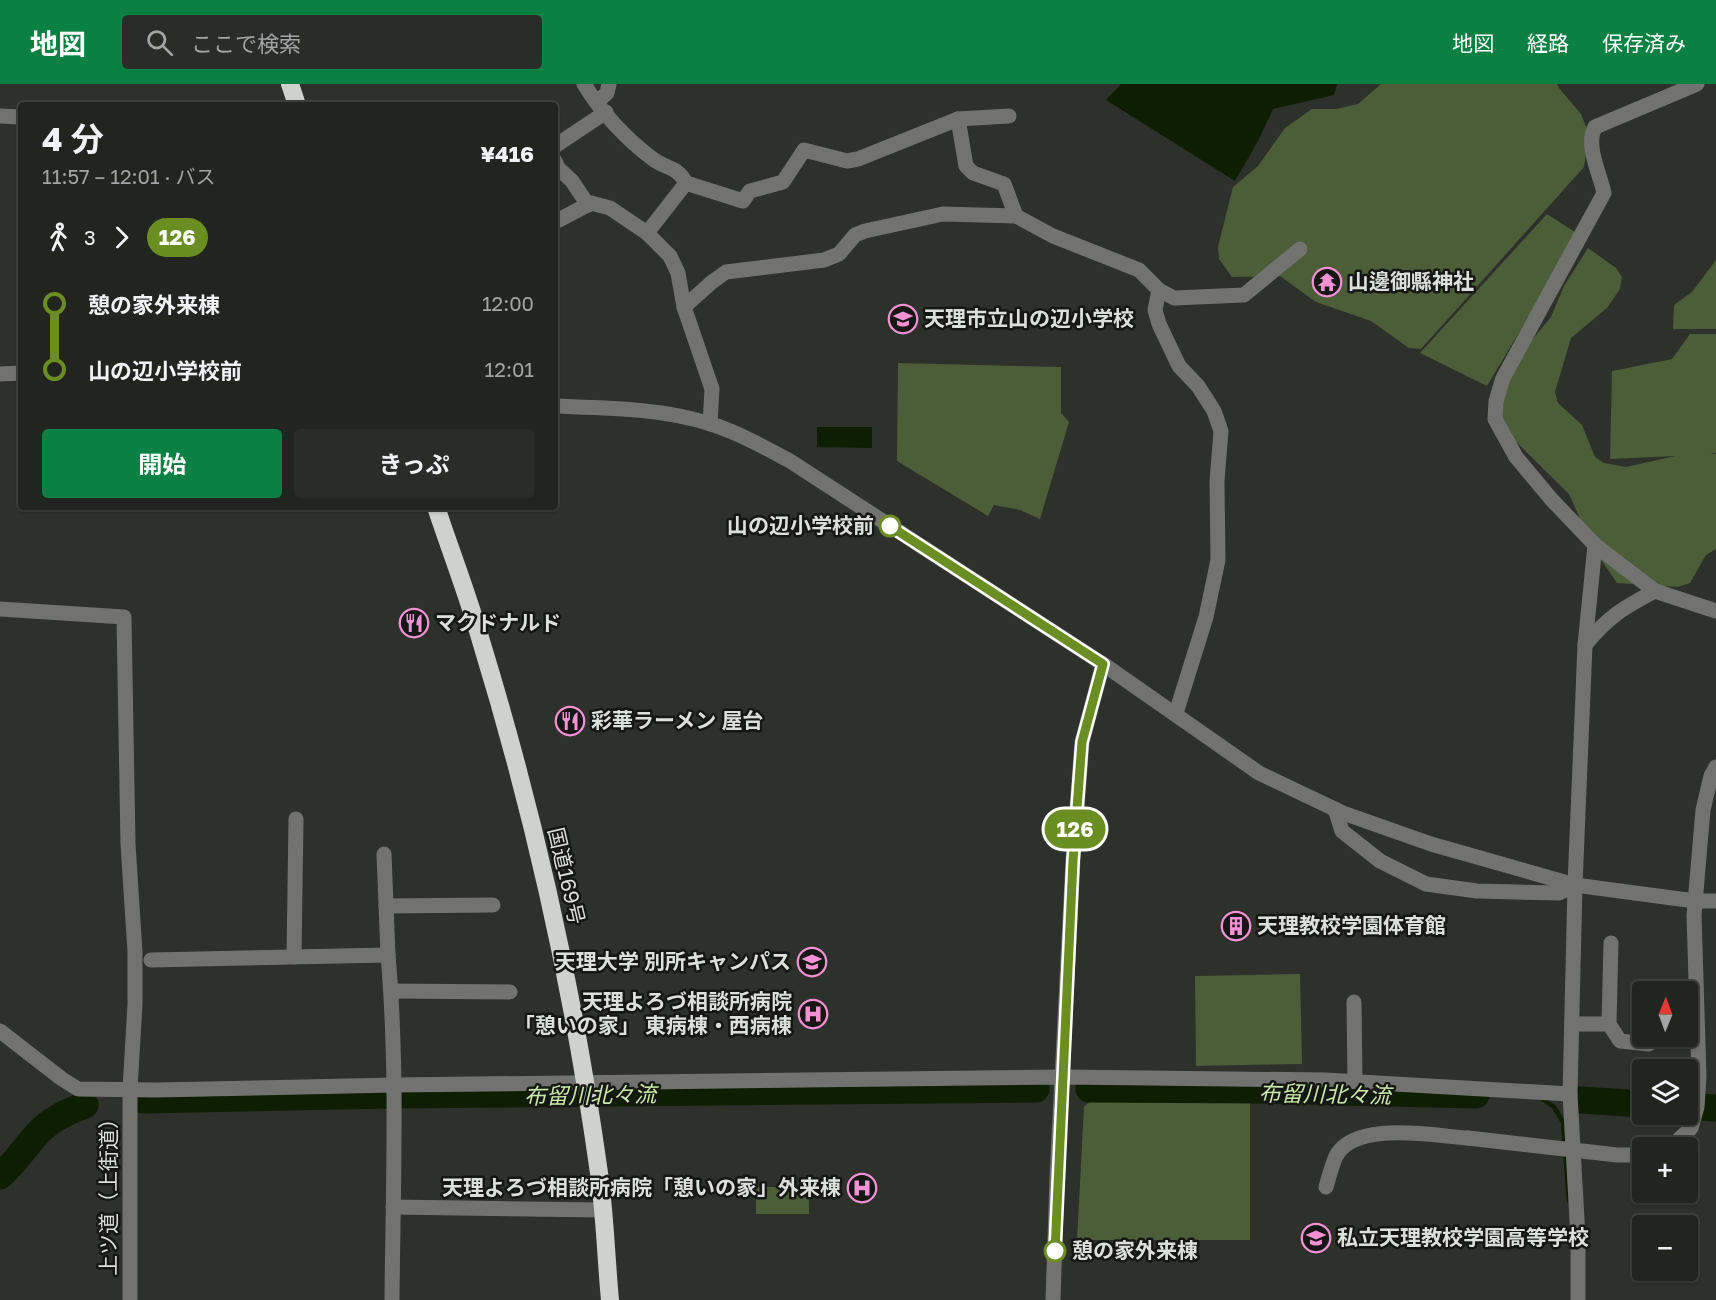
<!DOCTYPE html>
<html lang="ja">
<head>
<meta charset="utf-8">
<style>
	:root { --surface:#222420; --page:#2a2c29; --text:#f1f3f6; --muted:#a2a4a5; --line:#3f413e; --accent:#0b8043 }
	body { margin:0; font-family:"Golos Text","Noto Sans JP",sans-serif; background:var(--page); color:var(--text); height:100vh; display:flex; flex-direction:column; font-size:22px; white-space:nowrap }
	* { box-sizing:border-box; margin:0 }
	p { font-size:20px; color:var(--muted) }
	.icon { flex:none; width:33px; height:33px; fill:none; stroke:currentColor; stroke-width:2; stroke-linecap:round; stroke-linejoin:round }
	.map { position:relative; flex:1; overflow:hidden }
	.drawer { position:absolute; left:18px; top:18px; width:540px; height:408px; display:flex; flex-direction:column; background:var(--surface); border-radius:6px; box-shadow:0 2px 4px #0004,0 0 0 2px var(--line) }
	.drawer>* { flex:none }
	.badge { padding:0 12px; border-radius:20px; font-size:21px; line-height:39px }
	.needle { width:39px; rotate:1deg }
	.tools { position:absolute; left:1632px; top:897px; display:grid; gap:12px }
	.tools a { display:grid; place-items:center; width:66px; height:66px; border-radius:6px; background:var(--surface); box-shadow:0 2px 4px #0004,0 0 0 2px var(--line); font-size:30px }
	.map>.badge { position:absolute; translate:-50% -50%; box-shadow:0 0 0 3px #fff }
	.legs { display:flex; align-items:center; gap:9px; height:66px; padding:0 24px; font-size:20px }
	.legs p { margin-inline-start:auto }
	.headline { display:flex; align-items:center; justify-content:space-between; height:102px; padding:0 24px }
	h1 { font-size:33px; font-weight:700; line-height:45px }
	.action { display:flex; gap:12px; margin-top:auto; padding:12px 24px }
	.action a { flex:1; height:69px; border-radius:6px; background:var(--accent); color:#fff; font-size:24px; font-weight:700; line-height:69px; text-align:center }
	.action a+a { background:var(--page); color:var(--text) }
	ul { padding:0 24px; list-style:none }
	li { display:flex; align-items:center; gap:21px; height:66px; font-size:22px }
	li i { display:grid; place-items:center; width:9px; height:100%; margin:0 8px; background:currentColor }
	li i::after { content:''; width:15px; height:15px; margin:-8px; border:4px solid; border-radius:50%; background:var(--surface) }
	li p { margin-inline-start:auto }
	li:first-child i { background:linear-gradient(#0000 50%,currentColor 0) }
	li:last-child i { background:linear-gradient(currentColor 50%,#0000 0) }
	header { display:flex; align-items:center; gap:36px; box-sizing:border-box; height:84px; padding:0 30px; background:var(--accent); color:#fff }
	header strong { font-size:28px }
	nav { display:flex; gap:33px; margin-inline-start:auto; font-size:21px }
	.search { width:420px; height:54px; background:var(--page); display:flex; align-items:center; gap:15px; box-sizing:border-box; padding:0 21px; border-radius:6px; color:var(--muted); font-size:22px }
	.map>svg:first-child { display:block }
	.green { fill:#4b5e38 }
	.water { fill:#0e1e00 }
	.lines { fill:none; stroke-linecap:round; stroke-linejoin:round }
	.stream { stroke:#0e1e00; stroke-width:4.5 }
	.river { stroke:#0e1e00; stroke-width:27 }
	.minor { stroke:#727371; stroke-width:15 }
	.highway { stroke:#ced1cc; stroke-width:18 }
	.minor-bridge { stroke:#727371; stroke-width:15 }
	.line-1-casing { stroke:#fff; stroke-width:14 }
	.line-1 { stroke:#6b8e23; stroke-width:9 }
	.stop-1-dot { fill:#fff; stroke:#6b8e23; stroke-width:3 }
	.labels { text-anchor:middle; stroke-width:5; stroke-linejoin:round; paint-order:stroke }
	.poi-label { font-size:21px; font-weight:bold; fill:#dddfdc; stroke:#161715; text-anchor:start }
	.stop-label { font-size:21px; font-weight:bold; fill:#dddfdc; stroke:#161715; text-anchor:end }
	.street-label { font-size:21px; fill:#dddfdc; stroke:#161715 }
	.water-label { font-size:22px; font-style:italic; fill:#c9eaa8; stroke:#161715 }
</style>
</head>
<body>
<header>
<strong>地図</strong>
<div class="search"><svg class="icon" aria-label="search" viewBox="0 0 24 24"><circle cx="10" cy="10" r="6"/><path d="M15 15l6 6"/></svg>ここで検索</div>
<nav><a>地図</a><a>経路</a><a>保存済み</a></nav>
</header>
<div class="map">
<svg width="1716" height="1216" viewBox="0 0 1716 1216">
	<rect width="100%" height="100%" fill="#2d302b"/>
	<g class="green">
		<path d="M1381,0H1557L1559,4L1581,30L1589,50L1584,83L1421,265L1409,264L1371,237L1316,218L1280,192L1232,193L1219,175L1218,163L1233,103L1258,82L1285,44L1312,25H1336L1358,20Z"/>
		<path d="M1547,130L1578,150L1487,302L1420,269Z"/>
		<path d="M1588,164L1616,184L1622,193L1620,205L1607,224L1571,254L1555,308L1558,319L1582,341L1595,373L1604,379L1626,383L1675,372L1610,375L1612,287L1672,275L1690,250H1716V369L1710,370H1716V465L1706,471L1690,499L1678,503L1617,499L1593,464L1569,410L1500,342L1504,297L1521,269L1551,233L1564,202Z"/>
		<path d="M1716,176V245H1673L1674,221L1692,208Z"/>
		<path d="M898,279L1061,283V329L1069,338L1040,435L1020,426L994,421L988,432L897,377Z"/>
		<path d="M1300,890L1302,980L1196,982L1195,892Z"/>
		<path d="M1250,1012V1156H1077L1084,1023L1094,1014Z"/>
		<rect x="756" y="1103" width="53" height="27"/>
	</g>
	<g class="water">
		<path d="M1121,0H1337L1334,11L1273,25L1258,57L1235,97L1106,16Z"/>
		<path d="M817,343H872V364L817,363Z"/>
	</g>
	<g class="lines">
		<path class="stream" d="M1541,1014L1554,1023L1563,1038L1569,1117"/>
		<g class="river">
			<path d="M1089,1005L1262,1006L1476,1011"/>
			<path d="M143,1016L390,1011L1036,1005"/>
			<path d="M1581,1016L1642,1020"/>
			<path d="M1688,1022L1716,1024"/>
			<path d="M0,1092C17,1078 27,1059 42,1045C55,1033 70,1027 85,1021"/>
		</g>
		<g class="minor">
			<path d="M584,0C601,28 627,56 653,75C666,85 677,82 686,99L647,149"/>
			<path d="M1697,0L1595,43C1585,61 1600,90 1604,109L1503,294L1496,317L1495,335L1516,373L1552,416L1595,461L1655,507L1716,527"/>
			<path d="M597,18L607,9L609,0"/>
			<path d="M0,32L21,33"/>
			<path d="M958,35L966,82L973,89L1004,100L1016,132"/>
			<path d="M555,62L606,28"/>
			<path d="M555,77L558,84L572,97L588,121"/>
			<path d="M686,99L743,117L750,107L783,98L804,66L847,77L858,75L958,35L1009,32"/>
			<path d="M555,138L591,119L610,124L647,149L670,172L678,189L684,223L712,305L710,340"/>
			<path d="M1159,206L1155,226L1159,240L1179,282L1198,302L1214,327L1221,347L1217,397L1218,476L1206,533L1176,629"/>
			<path d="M684,223L712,198L726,188L824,176L839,170L855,151L865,147L943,130L1016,132L1053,152L1139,186L1159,206L1174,214L1244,211L1300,165"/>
			<path d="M0,290L21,289"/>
			<path d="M555,322C607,324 661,324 711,340C739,349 764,363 790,377L1103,580L1259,689L1343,729L1431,760L1575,801L1695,817H1716"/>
			<path d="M0,525L124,533L128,760L135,868V920L130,1005V1216"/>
			<path d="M1585,561C1609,532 1623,524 1655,507"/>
			<path d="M1335,725L1342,747L1380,777L1426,800L1477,807L1559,809L1575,801"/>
			<path d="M384,770L388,871"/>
			<path d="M386,822L493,821"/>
			<path d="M1611,859L1609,940L1620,957L1649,960"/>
			<path d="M294,873L296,735"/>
			<path d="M151,876L388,871C398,986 393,1101 392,1216"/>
			<path d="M391,907L510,908"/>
			<path d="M1354,918L1355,997"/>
			<path d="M1572,940H1609"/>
			<path d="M0,947L62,995L78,1005L156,1006L395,1001L1064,993L1325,996L1570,1010"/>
			<path d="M1670,1064L1691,1044L1697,1023L1699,993L1694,831L1703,726L1711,692L1716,683"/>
			<path d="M1326,1103C1329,1093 1332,1081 1336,1072C1356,1036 1434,1052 1468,1054"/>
			<path d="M393,1123L602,1126"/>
			<path d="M1053,1216L1057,1093L1073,776L1082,658L1103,580"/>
			<path d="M1578,1216V1154L1570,1010L1575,801L1585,561L1595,461"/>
		</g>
		<g class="highway">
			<path d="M290,0L297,21"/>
			<path d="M436,423C451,468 468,512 481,557C534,730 574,909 599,1089C605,1131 606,1174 610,1216"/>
		</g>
		<path class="minor-bridge" d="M1468,1054L1617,1071H1642"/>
	</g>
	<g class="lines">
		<g class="line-1-casing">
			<path id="line-1" d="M890,442L1103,580L1082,658L1073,777L1055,1167"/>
		</g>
		<use href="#line-1" class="line-1"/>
	</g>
	<defs>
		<g id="temple-ring" transform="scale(1.5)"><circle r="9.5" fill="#161715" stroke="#f491d4" stroke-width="1.5"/><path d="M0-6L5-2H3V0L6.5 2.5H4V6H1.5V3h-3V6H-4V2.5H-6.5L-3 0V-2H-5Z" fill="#f491d4"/></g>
		<g id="school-ring" transform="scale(1.5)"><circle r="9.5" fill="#161715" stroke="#f491d4" stroke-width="1.5"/><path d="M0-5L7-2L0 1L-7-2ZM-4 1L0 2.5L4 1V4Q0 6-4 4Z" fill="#f491d4"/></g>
		<g id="restaurant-ring" transform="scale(1.5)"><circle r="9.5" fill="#161715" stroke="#f491d4" stroke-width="1.5"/><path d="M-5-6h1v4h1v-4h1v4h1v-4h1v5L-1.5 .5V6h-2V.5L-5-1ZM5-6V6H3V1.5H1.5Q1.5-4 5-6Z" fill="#f491d4"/></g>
		<g id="building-ring" transform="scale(1.5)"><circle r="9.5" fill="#161715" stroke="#f491d4" stroke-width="1.5"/><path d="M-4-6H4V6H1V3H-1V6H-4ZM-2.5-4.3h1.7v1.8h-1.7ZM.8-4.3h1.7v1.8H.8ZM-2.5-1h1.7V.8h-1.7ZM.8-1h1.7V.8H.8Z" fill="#f491d4"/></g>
		<g id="university-ring" transform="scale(1.5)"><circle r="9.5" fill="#161715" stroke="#f491d4" stroke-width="1.5"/><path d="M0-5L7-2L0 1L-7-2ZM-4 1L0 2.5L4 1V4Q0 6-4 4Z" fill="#f491d4"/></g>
		<g id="hospital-ring" transform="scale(1.5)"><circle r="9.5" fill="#161715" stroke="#f491d4" stroke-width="1.5"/><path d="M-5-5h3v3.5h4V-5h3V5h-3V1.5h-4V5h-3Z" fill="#f491d4"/></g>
	</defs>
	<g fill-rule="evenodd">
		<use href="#temple-ring" x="1327" y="198"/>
		<use href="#school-ring" x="903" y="235"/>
		<use href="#restaurant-ring" x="414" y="539"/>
		<use href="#restaurant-ring" x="570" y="637"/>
		<use href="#building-ring" x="1236" y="842"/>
		<use href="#university-ring" x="812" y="878"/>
		<use href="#hospital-ring" x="813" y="930"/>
		<use href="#hospital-ring" x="862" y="1104"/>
		<use href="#school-ring" x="1316" y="1154"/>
	</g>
	<g class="stop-1-dot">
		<circle cx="890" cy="442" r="10"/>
		<circle cx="1055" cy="1167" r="10"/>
	</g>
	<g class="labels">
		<g class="poi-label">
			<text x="1348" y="205">山邊御縣神社</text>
			<text x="924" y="242">天理市立山の辺小学校</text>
			<text x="435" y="546">マクドナルド</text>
			<text x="591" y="644">彩華ラーメン 屋台</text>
			<text x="1257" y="849">天理教校学園体育館</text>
			<text x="791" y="885" text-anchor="end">天理大学 別所キャンパス</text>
			<text x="792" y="925" text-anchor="end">天理よろづ相談所病院<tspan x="792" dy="24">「憩いの家」 東病棟・西病棟</tspan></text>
			<text x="841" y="1111" text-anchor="end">天理よろづ相談所病院「憩いの家」外来棟</text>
			<text x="1337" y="1161">私立天理教校学園高等学校</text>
		</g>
		<g class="stop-label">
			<text x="874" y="449">山の辺小学校前</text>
			<text x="1072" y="1174" text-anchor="start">憩の家外来棟</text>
		</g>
		<g class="street-label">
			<text transform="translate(566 792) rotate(77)" y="7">国道169号</text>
			<text transform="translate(109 1108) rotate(-90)" y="7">上ツ道（上街道）</text>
		</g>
		<g class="water-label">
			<text transform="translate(1325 1010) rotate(1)" y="8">布留川北々流</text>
			<text transform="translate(590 1011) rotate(-1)" y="8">布留川北々流</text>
		</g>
	</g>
</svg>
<div class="tools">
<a><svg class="needle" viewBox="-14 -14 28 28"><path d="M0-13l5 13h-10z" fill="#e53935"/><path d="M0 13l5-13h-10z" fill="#a2a4a5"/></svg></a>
<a><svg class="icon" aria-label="layers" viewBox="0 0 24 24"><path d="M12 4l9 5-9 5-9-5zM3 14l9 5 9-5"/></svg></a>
<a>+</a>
<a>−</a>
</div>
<b class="badge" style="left:1075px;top:745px;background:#6b8e23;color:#fff">126</b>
<section class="drawer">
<div class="headline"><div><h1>4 分</h1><p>11:57 – 12:01 · バス</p></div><b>¥416</b></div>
<div class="legs"><svg class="icon" aria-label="walk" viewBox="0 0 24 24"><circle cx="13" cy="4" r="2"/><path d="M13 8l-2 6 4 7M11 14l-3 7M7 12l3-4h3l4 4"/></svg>3<svg class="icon" aria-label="forward" viewBox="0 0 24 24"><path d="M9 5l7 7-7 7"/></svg><b class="badge" style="background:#6b8e23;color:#fff">126</b></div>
<ul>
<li><i style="color:#6b8e23"></i><b>憩の家外来棟</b><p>12:00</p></li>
<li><i style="color:#6b8e23"></i><b>山の辺小学校前</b><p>12:01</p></li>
</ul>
<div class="action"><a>開始</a><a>きっぷ</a></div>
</section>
</div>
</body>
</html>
